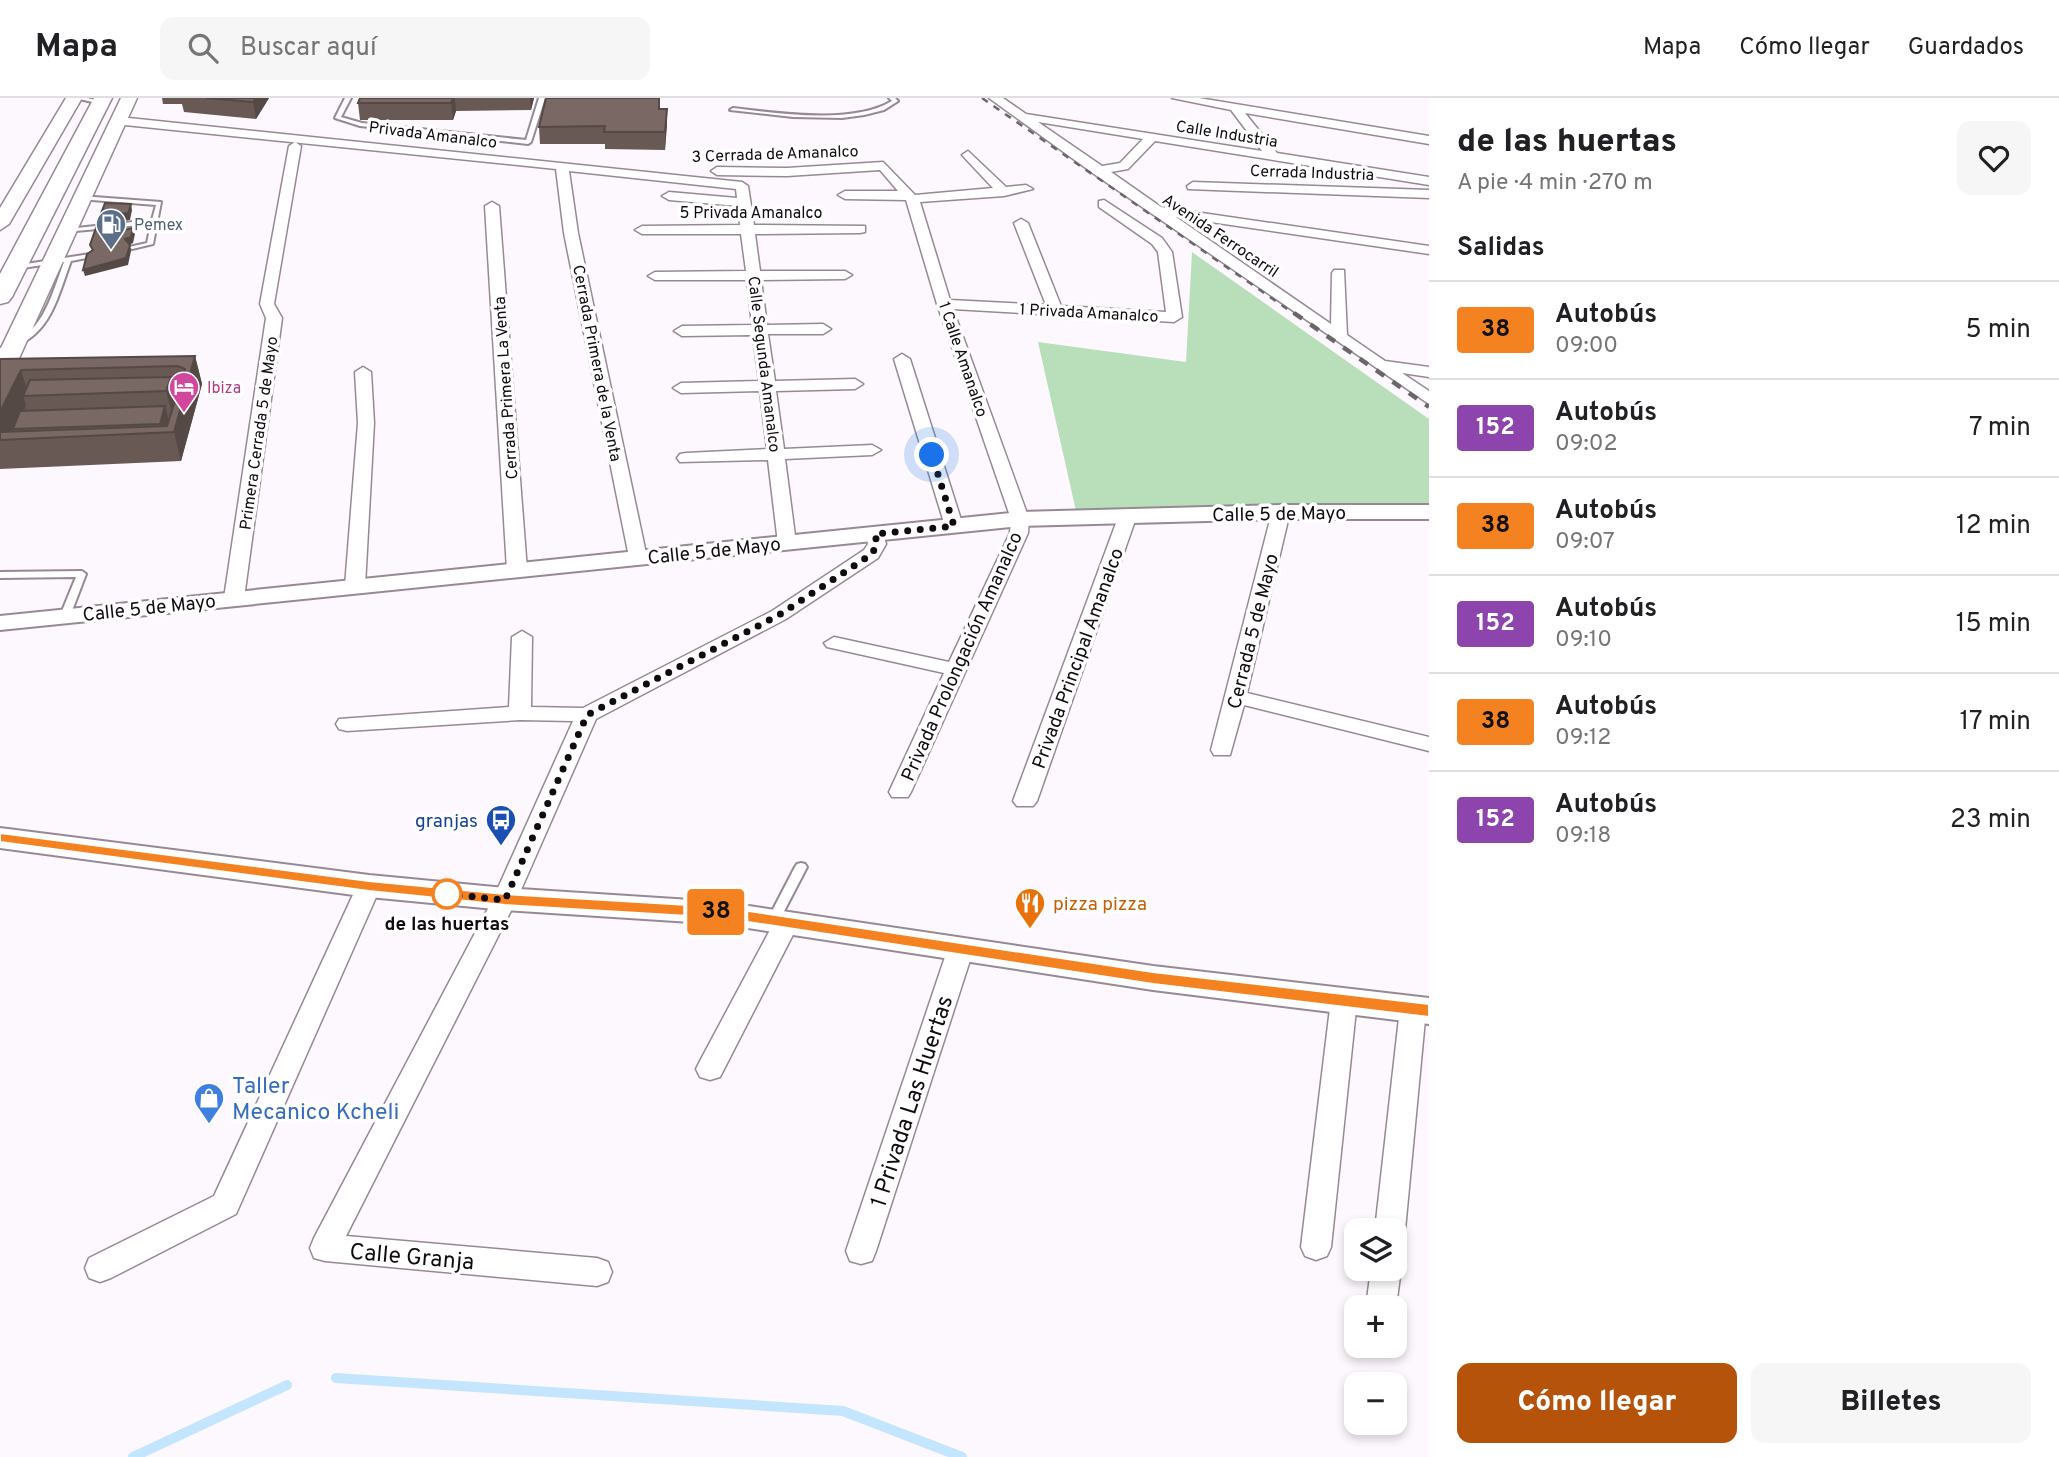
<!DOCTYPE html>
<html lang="es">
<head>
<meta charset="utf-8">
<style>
	:root { --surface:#fff; --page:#f6f6f6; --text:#202124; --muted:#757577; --line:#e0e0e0; --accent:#b45309 }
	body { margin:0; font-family:Overpass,sans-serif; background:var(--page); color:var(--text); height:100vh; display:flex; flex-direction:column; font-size:26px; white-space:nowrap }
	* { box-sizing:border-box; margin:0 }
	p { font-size:23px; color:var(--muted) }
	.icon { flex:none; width:38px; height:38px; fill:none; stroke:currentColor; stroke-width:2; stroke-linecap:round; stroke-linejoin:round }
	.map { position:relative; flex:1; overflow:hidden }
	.side { display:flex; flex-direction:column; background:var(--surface); width:630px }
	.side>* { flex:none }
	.badge { padding:0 14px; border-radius:5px; font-size:24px; line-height:46px }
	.tools { position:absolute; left:1344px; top:1120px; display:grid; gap:14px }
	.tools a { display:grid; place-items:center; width:63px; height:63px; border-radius:14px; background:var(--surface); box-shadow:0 4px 10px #0003; font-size:35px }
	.you { position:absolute; width:35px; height:35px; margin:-18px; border:5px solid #fff; border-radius:50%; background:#1a73e8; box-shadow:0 0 0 10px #1a73e833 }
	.map>.badge { position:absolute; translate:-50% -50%; box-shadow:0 0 0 4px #fff }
	h2 { padding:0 28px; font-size:26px; line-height:63px }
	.round { display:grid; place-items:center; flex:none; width:74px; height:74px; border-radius:14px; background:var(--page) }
	.headline { display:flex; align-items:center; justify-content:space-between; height:119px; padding:0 28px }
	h1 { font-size:33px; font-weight:800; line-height:52px }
	.action { display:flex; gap:14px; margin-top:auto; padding:14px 28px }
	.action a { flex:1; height:80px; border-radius:14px; background:var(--accent); color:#fff; font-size:28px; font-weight:800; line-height:80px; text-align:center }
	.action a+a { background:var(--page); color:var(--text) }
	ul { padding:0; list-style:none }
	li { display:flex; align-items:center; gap:21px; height:98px; padding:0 28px; border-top:2px solid var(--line) }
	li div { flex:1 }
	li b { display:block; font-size:26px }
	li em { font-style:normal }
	li .badge { min-width:77px; font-weight:700; text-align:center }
	header { display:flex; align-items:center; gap:42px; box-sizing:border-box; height:98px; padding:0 35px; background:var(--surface); border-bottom:2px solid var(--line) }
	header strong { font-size:33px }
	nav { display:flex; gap:38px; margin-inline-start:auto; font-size:24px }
	.search { width:490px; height:63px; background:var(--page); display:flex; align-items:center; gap:18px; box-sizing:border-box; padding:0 24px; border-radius:14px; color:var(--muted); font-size:26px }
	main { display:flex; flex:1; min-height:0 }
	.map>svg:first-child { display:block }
	.green { fill:#b9dfba }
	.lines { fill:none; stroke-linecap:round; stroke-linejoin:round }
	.stream { stroke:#c3e6fe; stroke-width:10 }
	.service-casing { stroke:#968995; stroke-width:4 }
	.minor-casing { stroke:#968995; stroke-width:3 }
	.tertiary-casing { stroke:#968995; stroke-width:4 }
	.secondary-casing { stroke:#968995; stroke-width:3 }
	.primary-casing { stroke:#968995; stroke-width:3 }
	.service { fill:#fff; fill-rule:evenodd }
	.minor { fill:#fff; fill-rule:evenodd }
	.tertiary { fill:#fff; fill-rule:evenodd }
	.secondary { fill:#fff; fill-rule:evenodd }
	.primary { fill:#fff; fill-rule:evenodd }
	.rail-far1 { stroke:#6a666a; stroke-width:2.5; stroke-dasharray:7 7; stroke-linecap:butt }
	.rail { stroke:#6a666a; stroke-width:4.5; stroke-dasharray:10 10; stroke-linecap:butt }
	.wall { fill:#685955 }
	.shaded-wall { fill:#554945 }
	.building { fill:#796863; stroke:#554945; stroke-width:2 }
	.line { fill:#f58220; stroke:#fff; stroke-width:2 }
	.walk { stroke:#0f0b0f; stroke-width:7; stroke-dasharray:0 12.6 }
	.stop-dot { fill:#fff; stroke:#f58220; stroke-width:3.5 }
	.labels { text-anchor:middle; stroke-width:7; stroke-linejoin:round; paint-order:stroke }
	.far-street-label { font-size:16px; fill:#0f0b0f; stroke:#fff }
	.far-service-label { font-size:16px; fill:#4e5e75; stroke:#fff; text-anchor:start }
	.far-hotel-label { font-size:16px; fill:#b23c85; stroke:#fff; text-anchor:start }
	.street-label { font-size:19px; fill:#0f0b0f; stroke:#fff }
	.transit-label { font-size:19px; fill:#164399; stroke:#fff; text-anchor:end }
	.food-label { font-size:19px; fill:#c56008; stroke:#fff; text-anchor:start }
	.stop-label { font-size:19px; font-weight:bold; fill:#0f0b0f; stroke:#fff }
	.near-shop-label { font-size:23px; fill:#366cbe; stroke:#fff; text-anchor:start }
	.near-street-label { font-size:23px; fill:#0f0b0f; stroke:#fff }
</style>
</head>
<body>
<header>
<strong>Mapa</strong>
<div class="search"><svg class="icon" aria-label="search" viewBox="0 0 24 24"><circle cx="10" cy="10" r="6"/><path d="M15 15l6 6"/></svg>Buscar aquí</div>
<nav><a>Mapa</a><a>Cómo llegar</a><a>Guardados</a></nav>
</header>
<main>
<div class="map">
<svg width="1429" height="1359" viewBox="0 0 1429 1359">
	<rect width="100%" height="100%" fill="#fdf8fd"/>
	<path class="green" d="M1192,154L1429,321V406L1076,413L1038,244L1186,264Z"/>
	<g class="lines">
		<g class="stream">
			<path d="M336,1280L843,1313L962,1359"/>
			<path d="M133,1359L287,1287"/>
		</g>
		<g class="service-casing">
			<g id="service">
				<path d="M75,0H87L104,4L101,6Z"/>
				<path d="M345,0H351L341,19L362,25L526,42L539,0H545L531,44L528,46L360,28L335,20Z"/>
				<path d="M889,0H895L898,3L884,12L864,17L842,20L793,19L730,12L733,10C777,15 853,27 892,3Z"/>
				<path d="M81,98L161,104L153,146L132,151L129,149L147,145L151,126L65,134L64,133L67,131L152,122L156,107L79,101L78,100Z"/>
				<path d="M90,156L92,157V159L71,163C55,206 50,241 0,254V250C43,238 50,201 64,164L15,171L13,170V168Z"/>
				<path d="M82,473L86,476L70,518L65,521L60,518L76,479L0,480V474Z"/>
				<path d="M801,765L805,766L807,769L780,821L778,824H770L768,821L795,769L797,766Z"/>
			</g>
		</g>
		<g class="minor-casing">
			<g id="minor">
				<path d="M989,0H1003L1026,16L1262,53L1231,12L1172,0H1199L1429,38V46L1245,15L1277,55L1429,79V87L1155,43L1128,71L1111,74L1161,109L1429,148V156L1176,119L1331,226L1332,175L1334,172H1344L1347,237L1385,263L1429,269V279L1402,275L1429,293V306L1094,76ZM1038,24L1143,41L1120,65L1102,68Z"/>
				<path d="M119,19L742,84L748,88L754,127L865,128V134L860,135L755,136L760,173H845L852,177L845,181L761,182L767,227L823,226L831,231L823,236H768L775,283L855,281L863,286L855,291L776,293L784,351L872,347L881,352L872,357L785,361L796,445L787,451L778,445L768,362L680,364L677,360L680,356L686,355L767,351L760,293L681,295L673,290L681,285L759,283L753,237L682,238L674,233L682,228L752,227L747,182H655L648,178L655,174L746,173L741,136H642L635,132L642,128L740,127L738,108L669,102L662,98L669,94L737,100L736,91L569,73L578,135L647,460L637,466L630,464L564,135L556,71L115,26V20Z"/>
				<path d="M295,44L301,48L274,206L282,220L244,500L234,506L224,500L266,220L260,206L289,48Z"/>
				<path d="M968,53L1006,89L1026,87L1033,91L1004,98L920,104L950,202L1046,207L1014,125L1021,121L1028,125L1061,208L1166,214L1158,154L1152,146L1099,109V103L1104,102L1162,140L1172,154L1182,219L1174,224L953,211L1029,421L1028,435L911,694L908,699H892L889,694L944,575L827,549L824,545L834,539L949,564L1010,435L1011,421L937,206L906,102L845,101L838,97L845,93H898L880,72L787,78L717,77L711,73L717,69L787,70L883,64L915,97L993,90L962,57Z"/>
				<path d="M1193,84L1429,92V100L1188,91L1187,88Z"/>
				<path d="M492,104L499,108L527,472L517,478L507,472L485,108Z"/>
				<path d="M902,256L910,261L963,428L961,432H947L945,428L894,261Z"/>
				<path d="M363,269L371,274L374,325L365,488L355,494L345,488L358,325L355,274Z"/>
				<path d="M1281,408L1290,414L1247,595L1429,639V653L1244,607L1230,657H1214L1211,652L1272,414Z"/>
				<path d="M1128,411L1137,417L1037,703L1033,708H1017L1013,703L1119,417Z"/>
				<path d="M875,430L882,432L886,446L878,460L786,521L596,621L517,801L346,1138L597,1160L608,1164L612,1174L608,1184L597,1188L325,1163L314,1160L310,1150L314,1140L493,801L573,623L520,622L347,633L339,631L336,626L339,621L509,609L512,539L522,533L532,539L531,609L583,610L772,513L864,452L868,446L866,436Z"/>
				<path d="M369,779L378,782L381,788L236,1116L111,1180L100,1184L89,1180L85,1170L89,1160L214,1098L357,788L360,782Z"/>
				<path d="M787,814L796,817L800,823L720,979L710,982L700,979L696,971L700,963L778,817Z"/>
				<path d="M960,844L969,846L973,853L876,1153L872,1163L861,1166L850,1163L846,1153L947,853L951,846Z"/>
				<path d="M1344,892L1353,895L1357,902L1331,1149L1327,1158L1316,1162L1305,1158L1301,1149L1331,902L1335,895Z"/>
				<path d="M1413,901L1422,904L1426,911L1405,1132L1401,1141L1395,1143V1132H1375L1400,911L1404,904Z"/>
				<path d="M1395,1160L1401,1171L1395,1216V1209H1366L1371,1171H1395Z"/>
			</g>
		</g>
		<g class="tertiary-casing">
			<g id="tertiary">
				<path d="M1281,407H1429V421H1281L1020,428L0,532V518L1020,414Z"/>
				<path d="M0,730L369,777L505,790L722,804L1153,868L1429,900V926L1153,892L722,826L505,812L369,799L0,750Z"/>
			</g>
		</g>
		<g class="secondary-casing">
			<g id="secondary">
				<path d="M66,0H82L9,126L0,132V110Z"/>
				<path d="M121,0H137L11,278L0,285V252Z"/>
			</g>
		</g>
		<g class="primary-casing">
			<path id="primary" d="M94,0H112L12,199L8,204L0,206V176Z"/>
		</g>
		<use href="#service" class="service"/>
		<use href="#minor" class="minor"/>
		<use href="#tertiary" class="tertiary"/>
		<use href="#secondary" class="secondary"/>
		<use href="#primary" class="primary"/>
		<path class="rail-far1" d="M982,0L1296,217"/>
		<path class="rail" d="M1294,215L1429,309"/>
	</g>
	<g class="wall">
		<path d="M162,0H269L256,21L184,14L182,6H163Z"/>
		<path d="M360,0H534L531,12L456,13L453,22H360L358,5Z"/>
		<path d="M660,11H667L665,52L605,51V46H540L539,29Z"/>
		<path d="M195,258L202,286L181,363L0,371V261Z"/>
	</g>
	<g class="shaded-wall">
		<path d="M256,0H269L256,21L253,4Z"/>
		<path d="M453,0H455L456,13L453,22L451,5Z"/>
		<path d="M530,0H534L531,12Z"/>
		<path d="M667,11V28L665,52V34Z"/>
		<path d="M131,106L132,112L130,122L102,125L100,118Z"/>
		<path d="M133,130L135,136L133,145L127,148L125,141Z"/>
		<path d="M130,147L131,153L128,167L85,178L83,172Z"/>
		<path d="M195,258L202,286L181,363L174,334Z"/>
		<path d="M21,272L29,298H23L26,308L15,331H13L14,334L0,342V311Z"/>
		<path d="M171,279L177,305L173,319L166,293Z"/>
		<path d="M165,308L171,330L163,335L160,326Z"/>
	</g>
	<g class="building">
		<path d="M206,0H256L253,4Z"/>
		<path d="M360,0H453L451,5H358Z"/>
		<path d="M546,0H659V11H667L665,34H604L605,28L539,29Z"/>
		<path d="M105,105L131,106L128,115L100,118Z"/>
		<path d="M126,124L124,132L133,130L131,139L125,141L130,147L126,160L83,172L87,156L93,152L90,147L97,127Z"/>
		<path d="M195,258L174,334L0,342V334L167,328L185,271L178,268L21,272L2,310L0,311V261Z"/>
		<path d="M171,279L166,293L23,298L30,282Z"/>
		<path d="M165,308L160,326L13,331L20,313Z"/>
	</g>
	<path class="line" d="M0,735L369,783L505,796L722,809L1153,874L1429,906V919L1153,886L722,820L505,807L369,793L0,744Z"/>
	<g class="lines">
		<path class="walk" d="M447,796L505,802L587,617L779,517L872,456L877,446L875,436L954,428L932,357"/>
	</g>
	<defs>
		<g id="fuel-pin" transform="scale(1.575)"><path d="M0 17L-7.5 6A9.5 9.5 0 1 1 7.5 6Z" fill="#5c6f8a" stroke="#fff"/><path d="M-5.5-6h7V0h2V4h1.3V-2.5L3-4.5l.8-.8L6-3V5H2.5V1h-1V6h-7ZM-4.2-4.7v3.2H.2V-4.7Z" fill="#fff"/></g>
		<g id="hotel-pin" transform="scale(1.575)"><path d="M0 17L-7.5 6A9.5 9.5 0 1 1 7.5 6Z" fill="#d1479c" stroke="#fff"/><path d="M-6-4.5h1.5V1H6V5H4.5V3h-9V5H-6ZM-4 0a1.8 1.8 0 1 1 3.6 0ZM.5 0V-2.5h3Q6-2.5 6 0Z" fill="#fff"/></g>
		<g id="bus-pin" transform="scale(1.575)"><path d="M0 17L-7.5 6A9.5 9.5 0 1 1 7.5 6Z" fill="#1a4fb4" stroke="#fff"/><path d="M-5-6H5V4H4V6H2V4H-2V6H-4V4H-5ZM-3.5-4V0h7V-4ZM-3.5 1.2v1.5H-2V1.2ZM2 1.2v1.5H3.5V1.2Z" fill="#fff"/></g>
		<g id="restaurant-pin" transform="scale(1.575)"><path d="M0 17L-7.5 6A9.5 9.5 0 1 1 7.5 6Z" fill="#e8710a" stroke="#fff"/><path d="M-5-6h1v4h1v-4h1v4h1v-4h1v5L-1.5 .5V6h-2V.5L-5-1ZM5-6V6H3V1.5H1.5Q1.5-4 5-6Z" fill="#fff"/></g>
		<g id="shop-pin" transform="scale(1.575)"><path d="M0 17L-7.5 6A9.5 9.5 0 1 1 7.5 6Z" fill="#3f7fe0" stroke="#fff"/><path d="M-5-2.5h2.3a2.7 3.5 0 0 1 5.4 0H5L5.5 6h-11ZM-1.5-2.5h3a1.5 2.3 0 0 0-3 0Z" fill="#fff"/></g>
	</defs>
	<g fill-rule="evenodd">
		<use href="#fuel-pin" x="111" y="126"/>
		<use href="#hotel-pin" x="184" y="289"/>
		<use href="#bus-pin" x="501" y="722"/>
		<use href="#restaurant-pin" x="1030" y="805"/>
		<use href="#shop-pin" x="209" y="1000"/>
	</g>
	<circle class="stop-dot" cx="447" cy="796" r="14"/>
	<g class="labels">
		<g class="far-street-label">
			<text transform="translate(1227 35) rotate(9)" y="6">Calle Industria</text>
			<text transform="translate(433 36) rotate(7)" y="6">Privada Amanalco</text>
			<text transform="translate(775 55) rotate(-2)" y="6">3 Cerrada de Amanalco</text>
			<text transform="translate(1312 74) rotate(2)" y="6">Cerrada Industria</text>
			<text x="751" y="120">5 Privada Amanalco</text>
			<text transform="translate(1221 137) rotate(34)" y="6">Avenida Ferrocarril</text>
			<text transform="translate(1089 214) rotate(3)" y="6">1 Privada Amanalco</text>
			<text transform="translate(964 261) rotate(71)" y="6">1 Calle Amanalco</text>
			<text transform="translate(598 265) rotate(79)" y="6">Cerrada Primera de la Venta</text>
			<text transform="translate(765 266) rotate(83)" y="6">Calle Segunda Amanalco</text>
			<text transform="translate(505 290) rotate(-94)" y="6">Cerrada Primera La Venta</text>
			<text transform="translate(258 335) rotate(-82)" y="6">Primera Cerrada 5 de Mayo</text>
		</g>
		<g class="far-service-label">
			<text x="134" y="132">Pemex</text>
		</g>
		<g class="far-hotel-label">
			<text x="207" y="295">Ibiza</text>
		</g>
		<g class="street-label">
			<text transform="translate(1279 415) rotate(-1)" y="7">Calle 5 de Mayo</text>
			<text transform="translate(714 452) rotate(-6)" y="7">Calle 5 de Mayo</text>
			<text transform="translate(149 509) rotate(-6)" y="7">Calle 5 de Mayo</text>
			<text transform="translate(1252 533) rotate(-76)" y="7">Cerrada 5 de Mayo</text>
			<text transform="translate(961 558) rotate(-66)" y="7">Privada Prolongación Amanalco</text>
			<text transform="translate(1077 560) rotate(-70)" y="7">Privada Principal Amanalco</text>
		</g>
		<g class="transit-label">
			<text x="478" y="729">granjas</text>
		</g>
		<g class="food-label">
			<text x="1053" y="812">pizza pizza</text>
		</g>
		<g class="stop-label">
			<text x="447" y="832">de las huertas</text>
		</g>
		<g class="near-shop-label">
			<text x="232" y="995">Taller<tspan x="232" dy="26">Mecanico Kcheli</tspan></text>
		</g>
		<g class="near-street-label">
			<text transform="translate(911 1003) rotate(-72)" y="8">1 Privada Las Huertas</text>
			<text transform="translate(412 1158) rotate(5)" y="8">Calle Granja</text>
		</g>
	</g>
</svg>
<div class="tools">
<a><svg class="icon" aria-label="layers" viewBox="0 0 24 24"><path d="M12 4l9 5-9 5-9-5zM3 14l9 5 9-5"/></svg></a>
<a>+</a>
<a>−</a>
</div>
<div class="you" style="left:932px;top:357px"></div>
<b class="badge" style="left:716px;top:814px;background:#f58220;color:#111">38</b>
</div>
<section class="side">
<div class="headline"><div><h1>de las huertas</h1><p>A pie · 4 min · 270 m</p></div><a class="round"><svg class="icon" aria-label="heart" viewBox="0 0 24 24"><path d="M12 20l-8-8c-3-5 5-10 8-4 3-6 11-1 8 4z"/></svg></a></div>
<h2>Salidas</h2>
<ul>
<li><span class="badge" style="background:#f58220;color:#111">38</span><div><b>Autobús</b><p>09:00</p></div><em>5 min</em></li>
<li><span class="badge" style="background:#8e44ad;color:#fff">152</span><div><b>Autobús</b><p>09:02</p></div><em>7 min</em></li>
<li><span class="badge" style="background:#f58220;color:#111">38</span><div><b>Autobús</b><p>09:07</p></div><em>12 min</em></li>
<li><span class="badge" style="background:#8e44ad;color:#fff">152</span><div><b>Autobús</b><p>09:10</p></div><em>15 min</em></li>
<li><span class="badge" style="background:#f58220;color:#111">38</span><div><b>Autobús</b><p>09:12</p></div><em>17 min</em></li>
<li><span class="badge" style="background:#8e44ad;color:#fff">152</span><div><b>Autobús</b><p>09:18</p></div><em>23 min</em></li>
</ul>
<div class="action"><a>Cómo llegar</a><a>Billetes</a></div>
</section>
</main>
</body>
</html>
